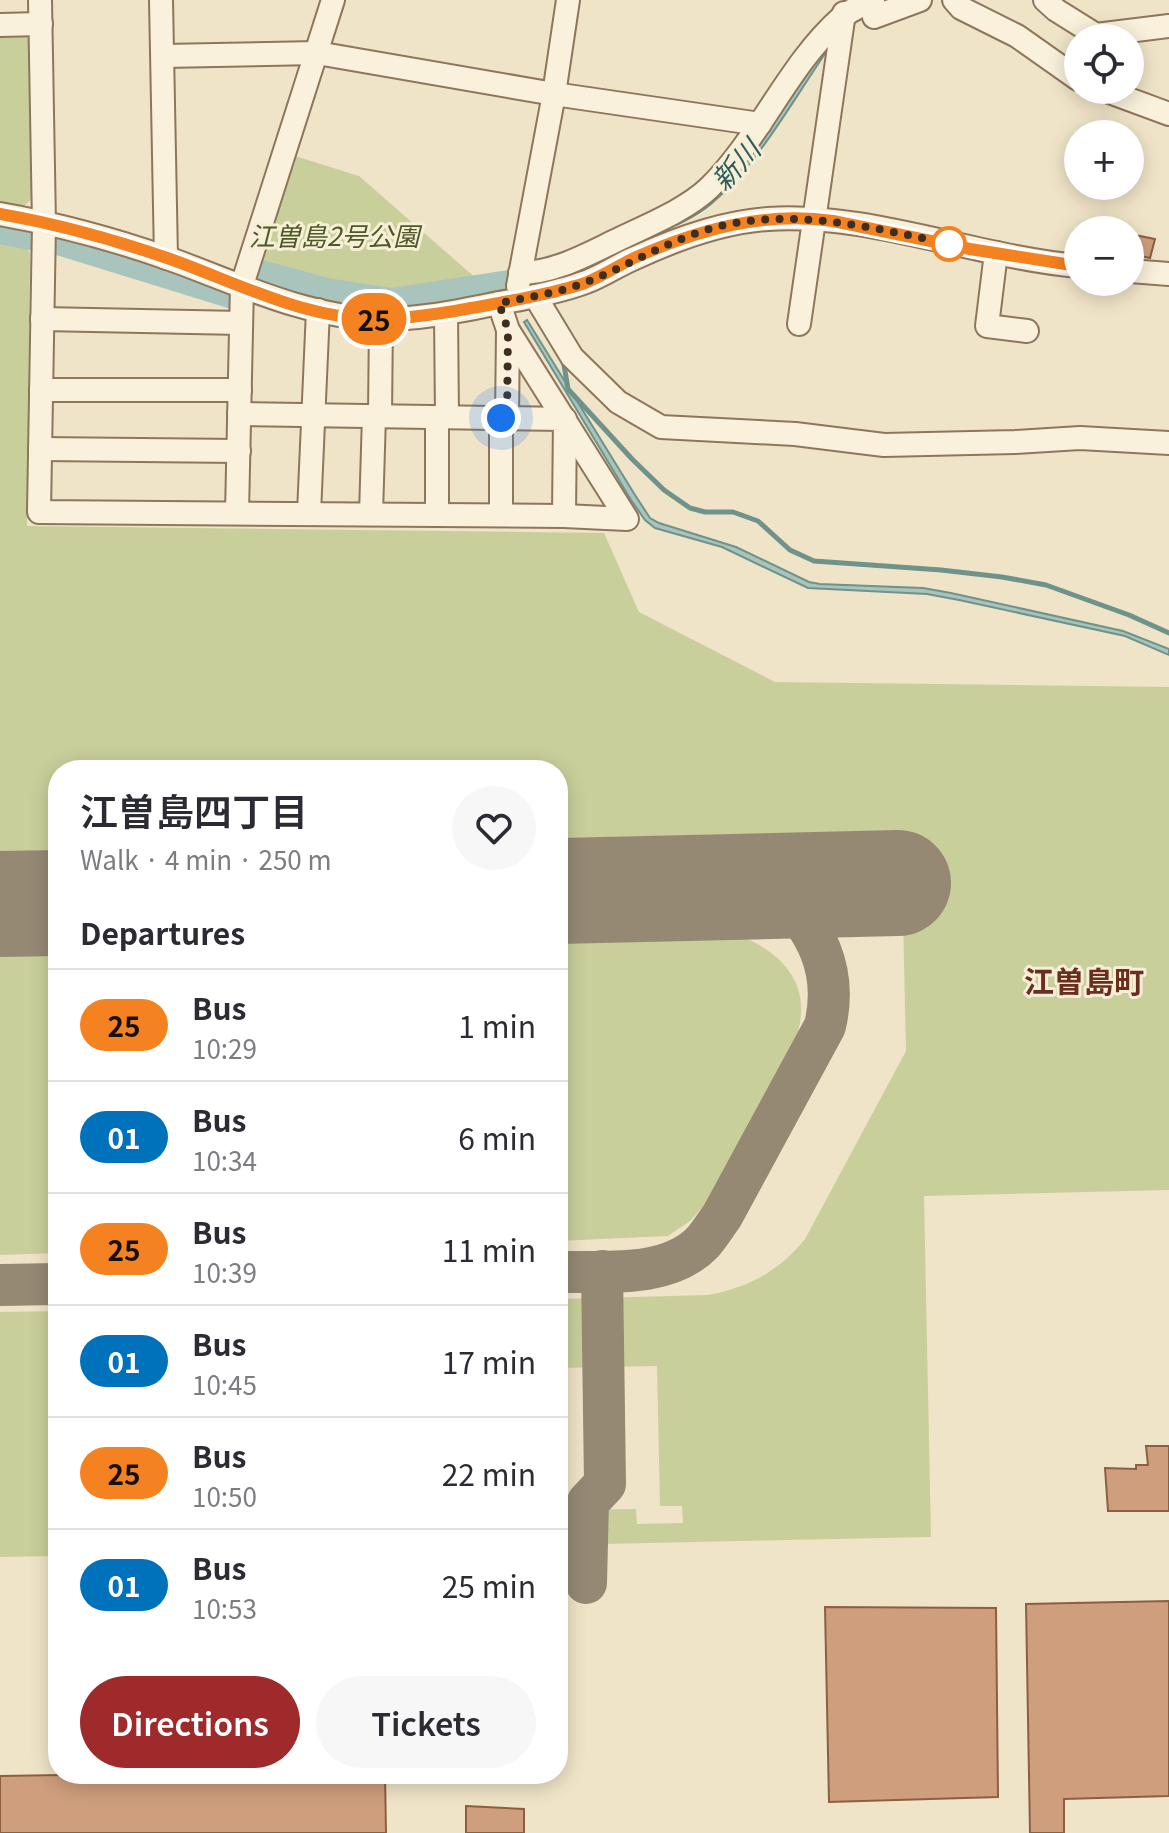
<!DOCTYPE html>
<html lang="en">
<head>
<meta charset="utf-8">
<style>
	:root { --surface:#fff; --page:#f7f7f7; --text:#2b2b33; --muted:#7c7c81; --line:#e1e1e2; --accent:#9e2a2b }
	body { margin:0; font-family:Georgia,"Noto Sans JP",serif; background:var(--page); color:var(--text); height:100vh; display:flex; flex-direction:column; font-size:30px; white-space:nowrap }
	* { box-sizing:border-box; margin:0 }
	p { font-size:26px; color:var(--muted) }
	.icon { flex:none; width:44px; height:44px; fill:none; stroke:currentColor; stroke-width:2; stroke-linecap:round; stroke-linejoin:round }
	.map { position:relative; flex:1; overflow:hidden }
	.panel { position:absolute; left:48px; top:760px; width:520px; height:1024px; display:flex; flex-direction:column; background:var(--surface); border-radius:32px; box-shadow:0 4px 20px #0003 }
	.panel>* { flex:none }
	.badge { padding:0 16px; border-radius:26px; font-size:28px; line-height:52px }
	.tools { position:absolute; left:1064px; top:24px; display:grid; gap:16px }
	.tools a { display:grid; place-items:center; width:80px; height:80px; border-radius:50%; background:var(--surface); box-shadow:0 4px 20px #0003; font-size:40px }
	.you { position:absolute; width:40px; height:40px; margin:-20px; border:6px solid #fff; border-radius:50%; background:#1a73e8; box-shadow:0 0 0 12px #1a73e833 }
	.map>.badge { position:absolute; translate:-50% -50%; box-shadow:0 0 0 4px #fff }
	h2 { padding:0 32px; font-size:30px; line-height:72px }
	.round { display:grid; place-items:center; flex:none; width:84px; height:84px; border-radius:42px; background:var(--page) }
	.headline { display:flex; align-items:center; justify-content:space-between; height:136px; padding:0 32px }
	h1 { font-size:38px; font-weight:600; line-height:60px }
	.button { display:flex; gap:16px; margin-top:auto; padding:16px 32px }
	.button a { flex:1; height:92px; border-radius:48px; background:var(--accent); color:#fff; font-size:32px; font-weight:600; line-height:92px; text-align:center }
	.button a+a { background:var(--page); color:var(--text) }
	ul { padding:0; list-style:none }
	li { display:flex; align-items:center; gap:24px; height:112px; padding:0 32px; border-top:2px solid var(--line) }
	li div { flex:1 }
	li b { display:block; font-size:30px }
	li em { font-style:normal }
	li .badge { min-width:88px; font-weight:700; text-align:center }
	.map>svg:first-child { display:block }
	.green { fill:#c9cf9b }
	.water { fill:#a9c4bc; stroke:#6f938a; stroke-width:2 }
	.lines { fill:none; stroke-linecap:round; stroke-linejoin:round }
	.stream { stroke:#6f938a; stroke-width:5 }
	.river { stroke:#a9c4bc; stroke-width:28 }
	.taxiway { stroke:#968974; stroke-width:42 }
	.runway { stroke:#968974; stroke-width:106 }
	.building { fill:#cf9f7d; stroke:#8d5f41; stroke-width:2 }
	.minor-casing { stroke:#8d765c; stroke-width:26 }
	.minor { stroke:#faf1dc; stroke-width:22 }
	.line-casing { stroke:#fff; stroke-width:18 }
	.line { stroke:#f58220; stroke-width:12 }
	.walk { stroke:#3d2e20; stroke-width:8; stroke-dasharray:0 14.4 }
	.stop-dot { fill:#fff; stroke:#f58220; stroke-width:4 }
	.labels { text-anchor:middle; stroke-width:6; stroke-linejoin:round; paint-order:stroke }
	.park-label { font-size:26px; font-style:italic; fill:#4d5a26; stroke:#f7eed8 }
	.water-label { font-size:28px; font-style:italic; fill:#2f5d5a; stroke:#f7eed8 }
	.quarter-label { font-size:30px; font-weight:bold; fill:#6b2e1e; stroke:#f7eed8 }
</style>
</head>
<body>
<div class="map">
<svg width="1169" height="1833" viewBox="0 0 1169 1833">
	<rect width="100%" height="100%" fill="#f0e4c8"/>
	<g class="green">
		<path d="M0,34H24L34,45L36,195L24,206L0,202Z"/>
		<path d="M295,156L359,176L494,294L382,308L330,301L254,276Z"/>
		<path d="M0,237C14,237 23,240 30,253L27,526L604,533L639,612L775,682L1169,687V1190L924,1196L931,1537L558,1545V1510L636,1509L637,1524L683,1523L682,1506H660L657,1366L558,1368V1299L708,1295C748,1288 779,1271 805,1239L906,1051L901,831L558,838V770H58V850L0,852Z"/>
		<path d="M745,938C793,959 813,995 794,1044L707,1202L690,1221L668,1236L558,1241V943Z"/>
		<path d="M58,954V1253L0,1255V956Z"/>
		<path d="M58,1311V1556L0,1557V1312Z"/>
	</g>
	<g class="water">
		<path d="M823,45L829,48C792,101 760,162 711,204C687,224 656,232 629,246C602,260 575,275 545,282L543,275L682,214Z"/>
		<path d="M294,282C372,307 418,298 497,286L498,292L383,307L339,303L292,290Z"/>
		<path d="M527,320L635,495L650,518L659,523L736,547L809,582L820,584L923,588L951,593L1123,631L1169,649V655L1125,636L959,600L927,594L808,588L722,547L655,528L645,520L631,500L524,322Z"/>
	</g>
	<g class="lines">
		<path class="stream" d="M563,359L568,389L632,459L664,490L690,508L705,512H733L758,521L790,550L814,561L941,570L1002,577L1046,585L1129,615L1169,633"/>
		<path class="river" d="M0,230L62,242L240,297L261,274L327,292L391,302L543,279"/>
		<g class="taxiway">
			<path d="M558,1272C604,1271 668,1279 703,1242C710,1234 716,1224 722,1216L825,1026C839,967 814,930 778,886"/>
			<path d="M0,1285L58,1284"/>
			<path d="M586,1583L588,1502L605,1484L602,1271"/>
		</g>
		<g class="runway">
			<path d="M558,891L898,883"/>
			<path d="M0,904L58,903"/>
		</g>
	</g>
	<g class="building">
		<path d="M1130,234L1155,239L1150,258L1130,254Z"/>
		<path d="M1146,1446H1169V1511H1108L1105,1468L1136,1469V1465H1148Z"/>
		<path d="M1169,1601V1796L1064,1799V1833H1030L1026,1604Z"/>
		<path d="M825,1607L996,1608L998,1797L829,1802Z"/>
		<path d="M122,1774H385L386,1833H0V1776Z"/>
		<path d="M466,1806L524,1809V1833H466Z"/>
	</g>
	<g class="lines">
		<g class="minor-casing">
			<g id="minor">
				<path d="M40,0L44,224L39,512L564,516L627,519L508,330L499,303"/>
				<path d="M161,0L166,258"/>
				<path d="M954,0L961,8L1017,36L1078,79"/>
				<path d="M1045,0L1056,10L1096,35L1169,26"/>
				<path d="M874,17L920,0"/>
				<path d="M0,25L41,24"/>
				<path d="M163,56L317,53L554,94L760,124"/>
				<path d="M1104,90L1169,114"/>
				<path d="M0,214C57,224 116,240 170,259C237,283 305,317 378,319C425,320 470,308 516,300C540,295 563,291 586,282C603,276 618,265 635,258C676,239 722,222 768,219C867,212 977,257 1078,266"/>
				<path d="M996,253L987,326L1027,331"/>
				<path d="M1130,271L1169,274"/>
				<path d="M520,273C553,273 584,256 613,242C643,227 685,211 709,188C760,138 788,65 841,18C850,10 863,5 873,0"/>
				<path d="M518,286L554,94L568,0"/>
				<path d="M535,296L572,357L618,402L661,427L795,434L884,445L1015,442L1080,438L1169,443"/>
				<path d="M446,314L447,417"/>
				<path d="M42,319L241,323"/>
				<path d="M799,324L844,13"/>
				<path d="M41,390H240"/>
				<path d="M239,414L565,419L564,516"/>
				<path d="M380,416L381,319"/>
				<path d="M437,417V515"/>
				<path d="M507,418L508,331"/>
				<path d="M40,449L239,451"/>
				<path d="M237,513L242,285L333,0"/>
				<path d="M309,513L318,310"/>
				<path d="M371,514L374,416"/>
				<path d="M501,515V418"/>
			</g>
		</g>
		<use href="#minor" class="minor"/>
	</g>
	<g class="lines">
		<g class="line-casing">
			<path id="line" d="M0,214C57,224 115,240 170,259C238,283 310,322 384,319C429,317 471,308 515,300C539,295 562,291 585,283C602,276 618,266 634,258C697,230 764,211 833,221L970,249L1078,266"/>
		</g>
		<use href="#line" class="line"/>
		<path class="walk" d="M501,418H507L508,330L499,303C529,297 560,293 589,281C634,263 676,236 725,225C800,209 875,228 949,244"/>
	</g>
	<circle class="stop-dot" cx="949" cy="244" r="16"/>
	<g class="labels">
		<g class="park-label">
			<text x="334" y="246">江曽島2号公園</text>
		</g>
		<g class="water-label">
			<text transform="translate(736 165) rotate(-48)" y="10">新川</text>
		</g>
		<g class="quarter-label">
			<text x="1084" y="993">江曽島町</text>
		</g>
	</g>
</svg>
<div class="tools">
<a><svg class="icon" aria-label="locate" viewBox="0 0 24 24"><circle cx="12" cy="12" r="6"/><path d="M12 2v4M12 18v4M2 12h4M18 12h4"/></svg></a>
<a>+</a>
<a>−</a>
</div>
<div class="you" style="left:501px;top:418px"></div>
<b class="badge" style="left:374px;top:319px;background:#f58220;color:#111">25</b>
<section class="panel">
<div class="headline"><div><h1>江曽島四丁目</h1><p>Walk · 4 min · 250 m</p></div><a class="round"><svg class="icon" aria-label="heart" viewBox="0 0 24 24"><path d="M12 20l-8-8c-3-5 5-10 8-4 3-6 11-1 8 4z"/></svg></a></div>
<h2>Departures</h2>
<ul>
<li><span class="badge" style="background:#f58220;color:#111">25</span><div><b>Bus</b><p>10:29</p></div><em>1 min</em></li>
<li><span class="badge" style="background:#0072bc;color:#fff">01</span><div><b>Bus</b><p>10:34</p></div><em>6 min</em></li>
<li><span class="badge" style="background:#f58220;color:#111">25</span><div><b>Bus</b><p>10:39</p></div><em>11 min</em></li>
<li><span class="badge" style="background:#0072bc;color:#fff">01</span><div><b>Bus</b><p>10:45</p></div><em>17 min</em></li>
<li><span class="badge" style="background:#f58220;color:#111">25</span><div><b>Bus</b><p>10:50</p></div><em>22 min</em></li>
<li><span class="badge" style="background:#0072bc;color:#fff">01</span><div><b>Bus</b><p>10:53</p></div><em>25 min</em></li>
</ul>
<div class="button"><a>Directions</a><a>Tickets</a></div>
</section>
</div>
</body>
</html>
